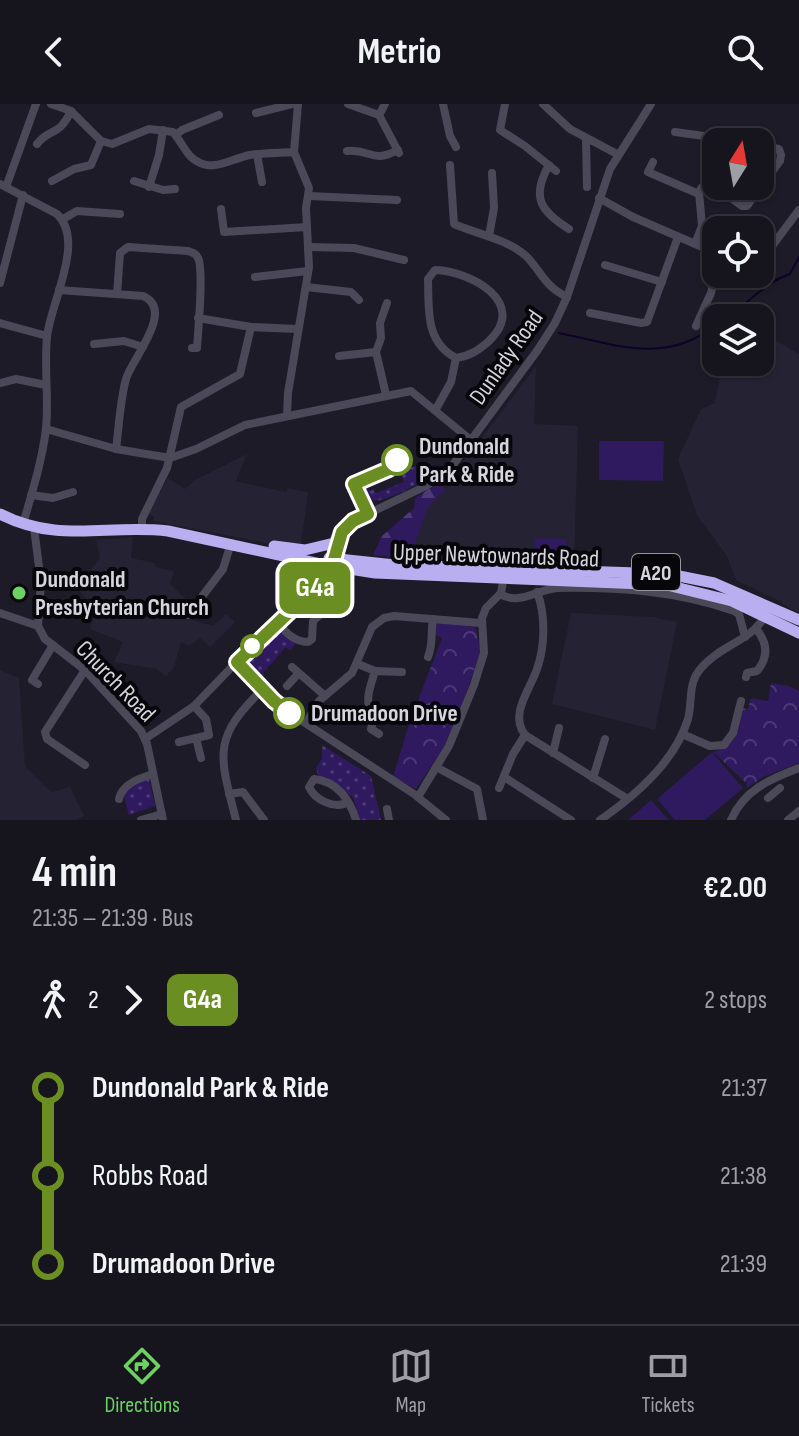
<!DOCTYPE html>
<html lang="en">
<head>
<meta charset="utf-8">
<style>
	:root { --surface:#16141d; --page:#1f1d26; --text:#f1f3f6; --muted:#9e9ea4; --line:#35333b; --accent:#6cd362 }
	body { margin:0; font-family:"Sofia Sans Condensed",sans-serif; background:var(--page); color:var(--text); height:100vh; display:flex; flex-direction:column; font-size:30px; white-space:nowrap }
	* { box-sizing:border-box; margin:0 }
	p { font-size:26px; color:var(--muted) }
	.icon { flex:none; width:44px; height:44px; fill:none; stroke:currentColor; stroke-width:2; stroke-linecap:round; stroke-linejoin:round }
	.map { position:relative; height:716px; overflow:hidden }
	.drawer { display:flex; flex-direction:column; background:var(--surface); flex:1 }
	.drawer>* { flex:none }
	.badge { padding:0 16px; border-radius:12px; font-size:28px; line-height:52px }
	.needle { width:52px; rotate:11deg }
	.controls { position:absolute; left:702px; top:24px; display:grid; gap:16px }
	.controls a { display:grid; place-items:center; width:72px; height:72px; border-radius:16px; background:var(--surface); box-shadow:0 2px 6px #0004,0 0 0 2px var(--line); font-size:40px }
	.map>.badge { position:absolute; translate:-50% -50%; box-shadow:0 0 0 4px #fff }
	.legs { display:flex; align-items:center; gap:12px; height:88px; padding:0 32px; font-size:26px }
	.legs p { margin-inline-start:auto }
	.summary { display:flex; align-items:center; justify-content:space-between; height:136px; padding:0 32px }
	h1 { font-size:44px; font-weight:700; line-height:60px }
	ul { padding:0 32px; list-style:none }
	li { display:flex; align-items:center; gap:28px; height:88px; font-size:30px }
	li i { display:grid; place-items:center; width:12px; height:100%; margin:0 10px; background:currentColor }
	li i::after { content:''; width:20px; height:20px; margin:-10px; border:6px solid; border-radius:50%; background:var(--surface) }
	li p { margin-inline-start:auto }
	li:first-child i { background:linear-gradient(#0000 50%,currentColor 0) }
	li:last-child i { background:linear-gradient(currentColor 50%,#0000 0) }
	header { display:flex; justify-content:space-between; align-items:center; height:104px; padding:0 32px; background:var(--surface); font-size:36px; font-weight:700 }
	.dock { display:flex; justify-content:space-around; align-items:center; height:112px; border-top:2px solid var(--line); background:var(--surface); font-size:22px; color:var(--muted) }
	.dock a { display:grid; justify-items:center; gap:4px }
	.dock .on { color:var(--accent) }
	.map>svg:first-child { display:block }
	.built { fill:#252234 }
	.grass { fill:url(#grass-dots) }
	.forest { fill:url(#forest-firs) }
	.park { fill:url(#park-crowns) }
	.pitch { fill:#2f195f }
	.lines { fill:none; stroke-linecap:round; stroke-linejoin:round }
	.stream { stroke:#0f0229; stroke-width:2 }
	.minor { stroke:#4b4957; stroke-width:8 }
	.highway { stroke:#b9aeef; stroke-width:11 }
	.line-1-casing { stroke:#fff; stroke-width:18 }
	.line-1 { stroke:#6b8e23; stroke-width:12 }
	.stop-1-dot { fill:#fff; stroke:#6b8e23; stroke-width:4 }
	.poi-dot { fill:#6cd362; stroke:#07060b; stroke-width:3 }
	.labels { text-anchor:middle; stroke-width:8; stroke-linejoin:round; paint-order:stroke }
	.shield { fill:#07060b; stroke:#98979e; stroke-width:2 }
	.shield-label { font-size:22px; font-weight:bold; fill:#d6d5dd }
	.street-label { font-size:24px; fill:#d6d5dd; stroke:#07060b }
	.stop-label { font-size:24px; font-weight:bold; fill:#d6d5dd; stroke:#07060b; text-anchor:start }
	.poi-label { font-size:24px; font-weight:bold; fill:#d6d5dd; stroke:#07060b; text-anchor:start }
</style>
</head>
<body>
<header><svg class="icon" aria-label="back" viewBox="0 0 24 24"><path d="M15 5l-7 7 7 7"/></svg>Metrio<svg class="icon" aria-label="search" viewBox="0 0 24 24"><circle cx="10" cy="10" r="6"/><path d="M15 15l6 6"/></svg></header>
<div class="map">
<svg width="799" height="716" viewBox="0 0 799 716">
	<defs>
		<pattern id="grass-dots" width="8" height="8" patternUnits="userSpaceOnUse" patternTransform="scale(2)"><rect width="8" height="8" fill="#2f195f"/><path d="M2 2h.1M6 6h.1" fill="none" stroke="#4c3a76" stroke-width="1.8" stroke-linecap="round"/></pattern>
		<pattern id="forest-firs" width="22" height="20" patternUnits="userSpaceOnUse" patternTransform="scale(2)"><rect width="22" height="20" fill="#2f195f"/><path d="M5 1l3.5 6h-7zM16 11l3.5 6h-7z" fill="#4c3a76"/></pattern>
		<pattern id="park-crowns" width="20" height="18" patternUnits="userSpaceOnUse" patternTransform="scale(2)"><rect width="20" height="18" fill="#2f195f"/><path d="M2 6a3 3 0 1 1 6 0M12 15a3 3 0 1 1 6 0" fill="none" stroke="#4c3a76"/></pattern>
	</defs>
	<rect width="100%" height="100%" fill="#1d1b27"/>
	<g class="built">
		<path d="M760,227L799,250V509L782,500V498L736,476L727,452L697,411L678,355L701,305L715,299L722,258H760Z"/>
		<path d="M536,262L534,320L578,322L574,459L409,455L425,390L452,370L457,371L462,366L461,361L464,357Z"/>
		<path d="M247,350L236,377L286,388L288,384L308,388L301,439L272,440L153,417L154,413L148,410L168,374L185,385L195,376Z"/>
		<path d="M133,433L131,454L155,459L156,463L174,467L170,480L191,500L182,513L213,522L226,510L235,518L210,543L200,534L189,542L181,538L174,563L166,572L156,565L114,558L123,538L90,525L96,506L81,489L83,475L100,454L96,436Z"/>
		<path d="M571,509L653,513L677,518L655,626L552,600Z"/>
		<path d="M0,566L19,574L25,662L51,688L70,683L84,712L76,716H0Z"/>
	</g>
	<g class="grass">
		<path d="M429,358L434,363C430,377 389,396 374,397L366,390L362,381L366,378L369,387L374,385L376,389L404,378L400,367Z"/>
		<path d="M279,527L296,540L290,546L286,543L264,568L263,580L246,557L257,544Z"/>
		<path d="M322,641L371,672L381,716H360L353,693L318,672L316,664L322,654Z"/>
		<path d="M149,674L155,702L129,711L123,688Z"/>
	</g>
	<path class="forest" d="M438,379L445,385L428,403L409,455L373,451L382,432L414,404L415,394Z"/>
	<g class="park">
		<path d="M436,519L475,522L481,547L475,564L450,634L416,685L393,673L410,617L442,534L434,530Z"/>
		<path d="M771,579L789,582L799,587V659L763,673L747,684L746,679L713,648C740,641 737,628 742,604L748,605L751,594L768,597Z"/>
	</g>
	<g class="pitch">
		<path d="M599,337H664L663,377L599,376Z"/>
		<path d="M535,434L566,435V452L534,450Z"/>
		<path d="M712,648L743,684L705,716H675L657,695Z"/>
		<path d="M651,696L669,716H628Z"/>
	</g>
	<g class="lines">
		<g class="stream">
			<path d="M725,214C749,200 763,179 790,170L799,153"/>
			<path d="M559,229C613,240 668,262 716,220"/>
		</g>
		<g class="minor">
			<path d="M51,0L71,7L101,37L112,40L149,25L173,28C180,36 184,46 191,53C211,71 229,55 250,51C265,49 280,49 294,48"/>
			<path d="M348,0L379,11"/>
			<path d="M443,0L450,32L456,43"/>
			<path d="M505,0L500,26L525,42L556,67"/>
			<path d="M543,0L570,25L617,50"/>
			<path d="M256,9L292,0"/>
			<path d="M379,11L399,49"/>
			<path d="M379,11L385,0"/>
			<path d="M675,28L748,38"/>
			<path d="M176,31L182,26L219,11"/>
			<path d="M586,35L587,83"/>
			<path d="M37,40C50,23 58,34 71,7"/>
			<path d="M347,47C372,45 371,60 398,46"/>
			<path d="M257,50L262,78"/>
			<path d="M653,58L648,68L699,90"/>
			<path d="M450,61L454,120C477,130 507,135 526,152C542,168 544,182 567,193"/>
			<path d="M549,61C531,93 540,107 569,125"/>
			<path d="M52,77L74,65L91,61L101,37"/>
			<path d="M134,77L163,86L175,85"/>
			<path d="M0,80L57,110C86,137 50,200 47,233C44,263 49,295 46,325C42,357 32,389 23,420"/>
			<path d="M6,83L36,0"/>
			<path d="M149,83L159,51L163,26"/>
			<path d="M309,92L397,96"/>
			<path d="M599,94L633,113L716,149"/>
			<path d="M221,105L224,128L307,123"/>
			<path d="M63,115L77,107L120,110"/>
			<path d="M489,132L494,104L492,69"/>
			<path d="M695,140L702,122L699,88L702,83C716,80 730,94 742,102H747L780,57L781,51L779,45L760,40"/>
			<path d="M308,143L354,144L404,156"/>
			<path d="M760,158L799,106"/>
			<path d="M605,161L662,178"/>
			<path d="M255,173L308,167"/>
			<path d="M0,179L23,91"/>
			<path d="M306,183L351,188L359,196"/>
			<path d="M59,186L143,192C176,206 131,256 126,275C120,297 119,322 116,345"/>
			<path d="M117,190L120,149L128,143L188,147C193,149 196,149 198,154C204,165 198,228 197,244H192"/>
			<path d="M590,209L641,219L647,218L678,133"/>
			<path d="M198,214L251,223L298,225"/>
			<path d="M0,219L47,232"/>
			<path d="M696,222L711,189L716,169"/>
			<path d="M94,240L124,237L143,243"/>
			<path d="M376,248L381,234L380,219L387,199"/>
			<path d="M339,252L376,248L386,291"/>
			<path d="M0,279L16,275L46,281"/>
			<path d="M436,305L451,278L456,254C470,252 479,246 489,237C529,199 471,167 435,166L428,175C429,206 425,238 456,254"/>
			<path d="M287,311L288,289L309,163L306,104L309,84L294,48L298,0"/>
			<path d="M46,325L116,345L170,354L196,345L245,321L411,287L472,337"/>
			<path d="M31,391L53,394L73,388"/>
			<path d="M34,424L41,478L38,522L45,535L85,566L141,627L147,640L163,716"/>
			<path d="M142,425V415L167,364L181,303L240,270L251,223"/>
			<path d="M329,444L335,433L353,417L426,382L452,362L537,247L555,219L567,193L610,65L651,0"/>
			<path d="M319,480L326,458"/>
			<path d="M500,490C520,502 537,485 558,484C618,483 677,487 734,507L739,510L745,533"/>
			<path d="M0,509L38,522"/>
			<path d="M188,511L223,465L231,439"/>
			<path d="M278,519C286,529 295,538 308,538L312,535L313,517L320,511"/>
			<path d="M428,553C434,537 430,531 433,515"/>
			<path d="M237,558L282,604L414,690L446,716"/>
			<path d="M358,560L375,567C370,584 363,598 374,613L371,625L379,630"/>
			<path d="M292,563L324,591"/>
			<path d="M85,566L45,628L47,635L85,661"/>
			<path d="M375,567L402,568"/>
			<path d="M746,573L747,569L757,567C768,554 768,540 757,526"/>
			<path d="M38,580L32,576L53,541"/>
			<path d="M287,582L298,570"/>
			<path d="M306,619L319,597L352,569L372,523L384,514L394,512L481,519"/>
			<path d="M682,630L710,642L724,641L733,629L741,597"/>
			<path d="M525,631C509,610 530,586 537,565C545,542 546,511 537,488"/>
			<path d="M525,631L626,694"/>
			<path d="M196,634L201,654"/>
			<path d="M145,635L194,602L256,538L326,473L331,466L342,429"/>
			<path d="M179,638L209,631L206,615L194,602"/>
			<path d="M553,649L559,624"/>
			<path d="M436,663L477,685L483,716"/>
			<path d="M504,673L571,716"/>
			<path d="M593,674L605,635"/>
			<path d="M499,684L513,650L525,631"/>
			<path d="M229,690L243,688L264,716"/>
			<path d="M418,693L449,642L474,581L484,549L482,514L486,504L501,489L504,472"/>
			<path d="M768,694L780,684"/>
			<path d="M119,695C122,680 140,674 153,670"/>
			<path d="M348,698C335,706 315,696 309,683L314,675C337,677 350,696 356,716"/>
			<path d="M387,705L389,716"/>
			<path d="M141,716L162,710"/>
			<path d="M236,716C220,652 211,635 262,586"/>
			<path d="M600,716C635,692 675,658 688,615C693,596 687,579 702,563C723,539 754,537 767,508"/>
			<path d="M731,716C744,686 770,675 799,664"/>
			<path d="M788,716L799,707"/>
		</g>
		<g class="highway">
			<path d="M0,410C59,440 106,420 168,427L325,461L375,469L667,481L732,497L799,529"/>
			<path d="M274,442L305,446L330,440"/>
			<path d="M329,454L395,461L669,470L714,479L799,516"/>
		</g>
	</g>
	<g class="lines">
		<g class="line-1-casing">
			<path id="line-1" d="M289,609L274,597L237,558L326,473L331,466L342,428L353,417L368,410L354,380L389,365L397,356"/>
		</g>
		<use href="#line-1" class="line-1"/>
	</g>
	<g class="stop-1-dot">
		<circle cx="397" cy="356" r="14"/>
		<circle cx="252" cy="542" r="10"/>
		<circle cx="289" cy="609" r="14"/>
	</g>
	<circle class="poi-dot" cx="19" cy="489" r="8"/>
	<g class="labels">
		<rect class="shield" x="632" y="450" width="48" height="36" rx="6"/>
		<g class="shield-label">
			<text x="656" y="476">A20</text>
		</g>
		<g class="street-label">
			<text transform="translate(506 253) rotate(-55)" y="8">Dunlady Road</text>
			<text transform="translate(496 451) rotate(2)" y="8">Upper Newtownards Road</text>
			<text transform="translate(116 577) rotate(46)" y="8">Church Road</text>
		</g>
		<g class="stop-label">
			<text x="419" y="350">Dundonald<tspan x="419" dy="28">Park &amp; Ride</tspan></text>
			<text x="311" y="617">Drumadoon Drive</text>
		</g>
		<g class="poi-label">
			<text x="35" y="483">Dundonald<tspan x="35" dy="28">Presbyterian Church</tspan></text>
		</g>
	</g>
</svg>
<div class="controls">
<a><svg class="needle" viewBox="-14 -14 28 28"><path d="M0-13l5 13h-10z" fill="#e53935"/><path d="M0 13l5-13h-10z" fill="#9e9ea4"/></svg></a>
<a><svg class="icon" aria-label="locate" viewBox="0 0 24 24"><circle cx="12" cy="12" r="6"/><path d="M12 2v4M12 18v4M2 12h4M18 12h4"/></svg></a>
<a><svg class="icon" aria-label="layers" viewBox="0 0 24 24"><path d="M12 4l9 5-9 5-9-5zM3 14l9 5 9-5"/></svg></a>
</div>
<b class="badge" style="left:315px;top:484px;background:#6b8e23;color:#fff">G4a</b>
</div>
<section class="drawer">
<div class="summary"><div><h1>4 min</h1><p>21:35 – 21:39 · Bus</p></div><b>€2.00</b></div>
<div class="legs"><svg class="icon" aria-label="walk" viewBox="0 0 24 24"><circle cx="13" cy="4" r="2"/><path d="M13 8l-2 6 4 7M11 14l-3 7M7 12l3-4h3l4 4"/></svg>2<svg class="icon" aria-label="forward" viewBox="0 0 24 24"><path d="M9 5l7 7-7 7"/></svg><b class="badge" style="background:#6b8e23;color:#fff">G4a</b><p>2 stops</p></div>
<ul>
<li><i style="color:#6b8e23"></i><b>Dundonald Park &amp; Ride</b><p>21:37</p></li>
<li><i style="color:#6b8e23"></i><span>Robbs Road</span><p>21:38</p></li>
<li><i style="color:#6b8e23"></i><b>Drumadoon Drive</b><p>21:39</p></li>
</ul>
</section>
<nav class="dock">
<a class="on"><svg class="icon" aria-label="directions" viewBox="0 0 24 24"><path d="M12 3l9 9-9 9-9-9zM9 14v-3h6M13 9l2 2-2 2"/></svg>Directions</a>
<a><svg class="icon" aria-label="map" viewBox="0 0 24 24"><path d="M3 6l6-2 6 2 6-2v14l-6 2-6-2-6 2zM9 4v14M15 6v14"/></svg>Map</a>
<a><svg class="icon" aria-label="tickets" viewBox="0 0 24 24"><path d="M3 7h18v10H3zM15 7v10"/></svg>Tickets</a>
</nav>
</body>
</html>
